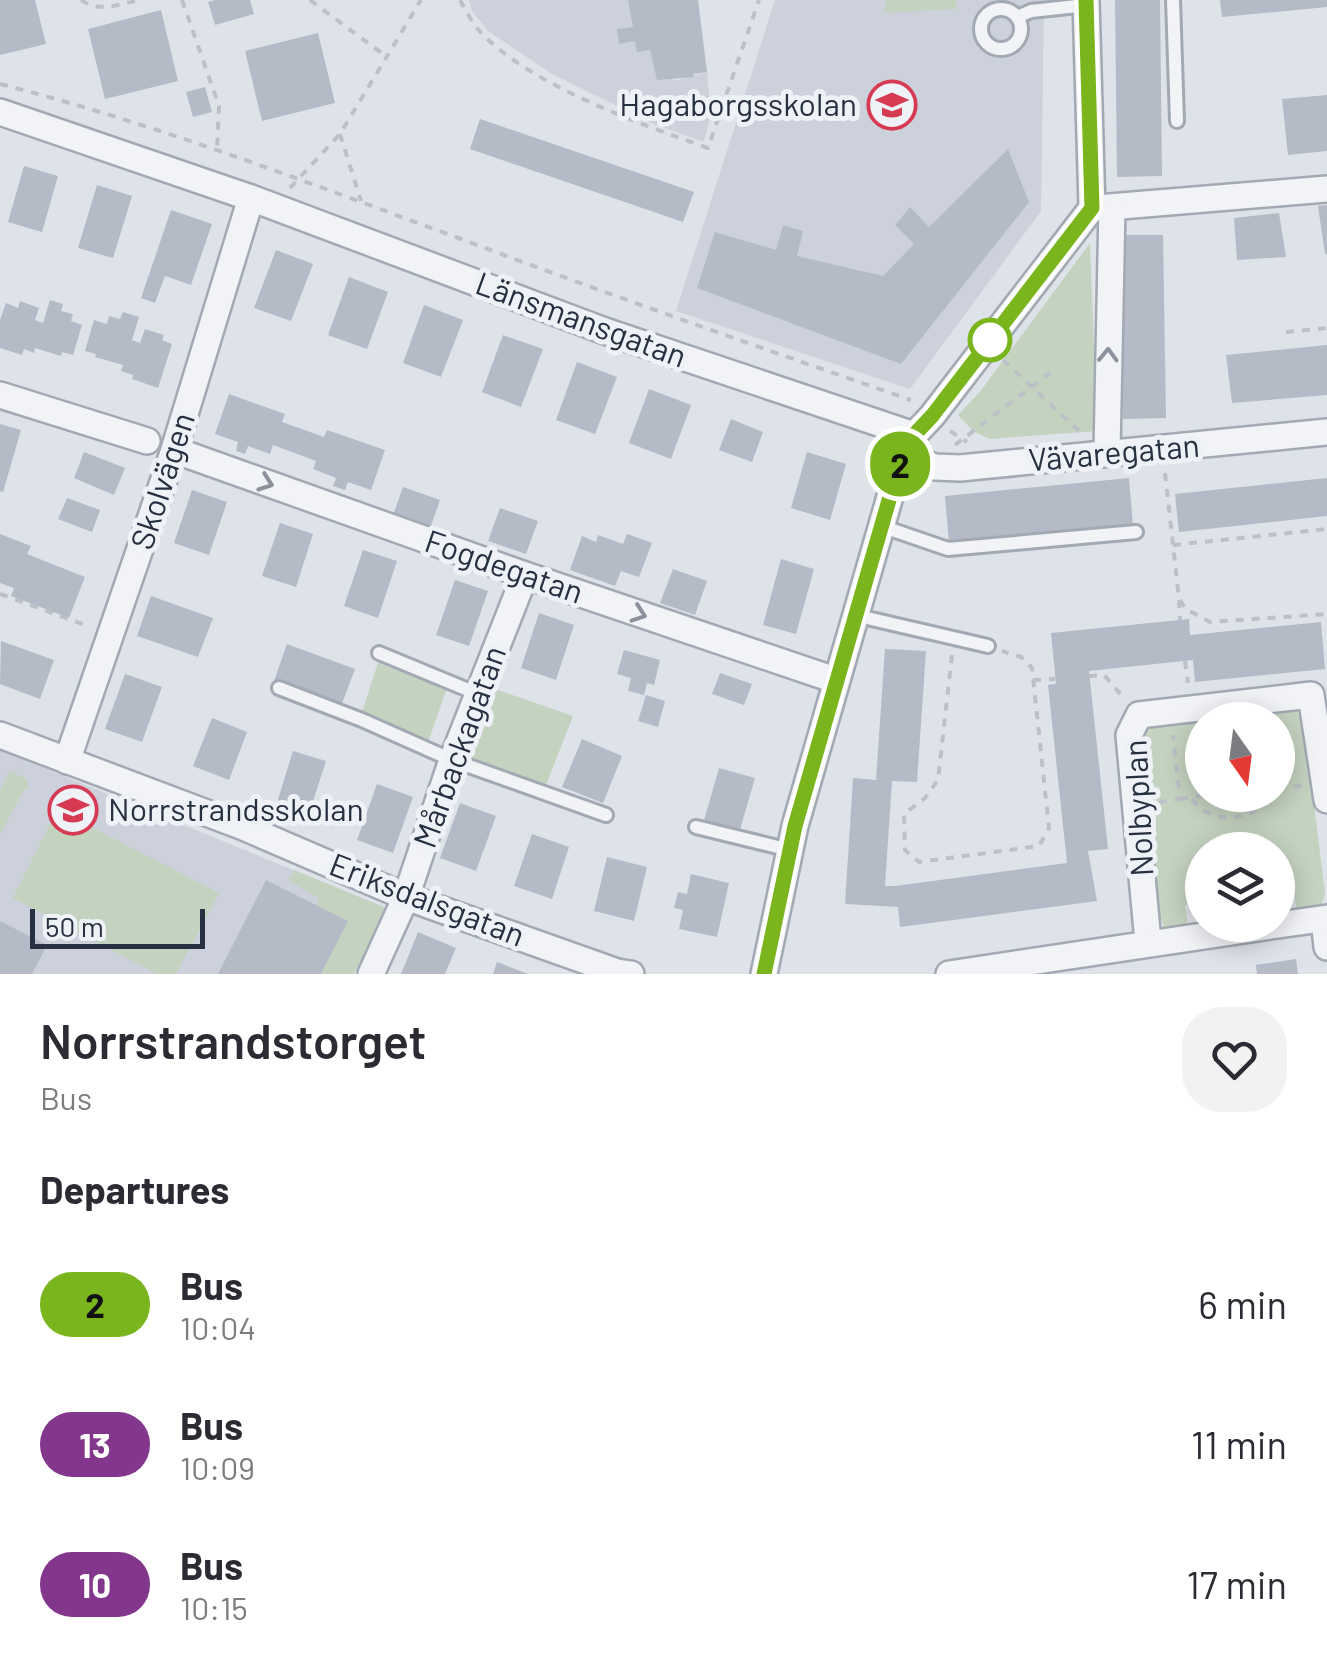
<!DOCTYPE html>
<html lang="en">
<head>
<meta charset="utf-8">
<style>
	:root { --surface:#fff; --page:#f2f2f3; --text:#2b2b33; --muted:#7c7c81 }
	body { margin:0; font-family:Barlow,sans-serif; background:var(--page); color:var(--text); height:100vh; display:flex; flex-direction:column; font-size:38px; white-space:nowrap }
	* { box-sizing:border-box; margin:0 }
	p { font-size:32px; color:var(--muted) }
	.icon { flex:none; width:55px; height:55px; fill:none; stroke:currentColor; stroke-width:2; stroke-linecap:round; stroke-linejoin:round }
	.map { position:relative; height:974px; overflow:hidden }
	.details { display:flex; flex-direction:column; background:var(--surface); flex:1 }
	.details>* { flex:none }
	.badge { padding:0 20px; border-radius:32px; font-size:35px; line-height:65px }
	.needle { width:65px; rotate:166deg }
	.buttons { position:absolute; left:1185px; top:702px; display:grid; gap:20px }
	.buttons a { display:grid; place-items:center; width:110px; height:110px; border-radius:50%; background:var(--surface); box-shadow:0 5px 25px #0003; font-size:50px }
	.scale { position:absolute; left:30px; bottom:25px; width:175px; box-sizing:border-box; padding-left:10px; border:5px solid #263040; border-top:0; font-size:28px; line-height:35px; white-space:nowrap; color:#263040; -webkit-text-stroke:8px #eef1f6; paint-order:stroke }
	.map>.badge { position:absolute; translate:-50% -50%; box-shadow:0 0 0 5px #fff }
	h2 { padding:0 40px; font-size:38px; line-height:90px }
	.round { display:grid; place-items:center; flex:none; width:105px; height:105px; border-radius:40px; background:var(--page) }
	.overview { display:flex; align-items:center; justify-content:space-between; height:170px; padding:0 40px }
	h1 { font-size:48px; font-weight:600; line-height:75px }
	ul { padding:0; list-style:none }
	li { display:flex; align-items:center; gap:30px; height:140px; padding:0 40px }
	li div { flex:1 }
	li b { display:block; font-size:38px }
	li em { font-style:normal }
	li .badge { min-width:110px; font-weight:700; text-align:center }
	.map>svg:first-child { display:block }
	.built { fill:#ccd1db }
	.green { fill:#c4d3bf }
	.building { fill:#b5bbc6 }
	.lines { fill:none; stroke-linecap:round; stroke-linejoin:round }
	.lane-casing { stroke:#a3a9b3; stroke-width:18 }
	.street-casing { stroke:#a3a9b3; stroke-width:30 }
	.path { stroke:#bcc0c7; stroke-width:4; stroke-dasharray:8 8; stroke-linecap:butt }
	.lane { stroke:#f1f3f7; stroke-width:12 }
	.street { stroke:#f1f3f7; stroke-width:25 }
	.oneway { stroke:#8c929c }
	.line-casing { stroke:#fff; stroke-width:22 }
	.line { stroke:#7ab51d; stroke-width:15 }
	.stop-dot { fill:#fff; stroke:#7ab51d; stroke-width:5 }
	.labels { text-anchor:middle; stroke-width:10; stroke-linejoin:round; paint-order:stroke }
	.poi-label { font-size:32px; fill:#263040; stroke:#eef1f6; text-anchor:end }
	.street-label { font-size:32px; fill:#263040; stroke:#eef1f6 }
</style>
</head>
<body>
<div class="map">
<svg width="1327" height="974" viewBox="0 0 1327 974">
	<rect width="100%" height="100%" fill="#dee2e9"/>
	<g class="built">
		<path d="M469,0H649L643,51L650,50L657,79L672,77L673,81L707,72L711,114L704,142L652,123L552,74L488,31L472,11Z"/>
		<path d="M775,0H1044L1041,211L910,389L676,311Z"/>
		<path d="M0,750L386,908L354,974H0Z"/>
	</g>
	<g class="green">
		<path d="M885,0H956L957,9L885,13Z"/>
		<path d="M1090,243L1097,431L990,439L973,431L958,415L979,393Z"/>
		<path d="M378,663L447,688L427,745L361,715Z"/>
		<path d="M495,689L573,716L546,785L469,758Z"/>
		<path d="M1286,711H1297L1304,724L1325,893L1321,907L1297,913L1294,892L1278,894V850H1202V903L1185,905L1188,926L1164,927L1159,913L1142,735C1155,721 1183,723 1202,721V795H1278V720H1213Z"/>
		<path d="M10,771L26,779L29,790L24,789L0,835V790Z"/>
		<path d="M56,809L219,893L176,974H157L13,898L53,818L48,814Z"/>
		<path d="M294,870L386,908L354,974H321L348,921L317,906L319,898L288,880Z"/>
	</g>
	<g class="building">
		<path d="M0,0H35L46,44L0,55Z"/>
		<path d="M215,0H250L254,14L215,25L208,2Z"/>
		<path d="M628,0H698L707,72L693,74L694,77L657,80L650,50L637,52L635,41L619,44L617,29L633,27Z"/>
		<path d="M1115,0H1160L1162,176L1117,177Z"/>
		<path d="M1220,0H1327V7L1222,17Z"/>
		<path d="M161,10L178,81L105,99L88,29Z"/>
		<path d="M318,33L335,103L262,121L245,51Z"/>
		<path d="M205,87L212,112L193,117L186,92Z"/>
		<path d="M1327,95V151L1288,155L1282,99Z"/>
		<path d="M480,119L694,192L683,222L470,149Z"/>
		<path d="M1008,149L1029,202L901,364L697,288L715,232L776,250L783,225L803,231L797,256L883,276L914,244L895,225L910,207L929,227Z"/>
		<path d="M24,166L58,176L42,232L8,222Z"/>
		<path d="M97,185L132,196L113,258L78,248Z"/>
		<path d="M1327,205V254H1325L1318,206Z"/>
		<path d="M171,210L212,224L191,285L165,276L155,303L141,298Z"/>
		<path d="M1279,213L1286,257L1237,260L1234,218Z"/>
		<path d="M1120,235H1163L1166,418L1123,419Z"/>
		<path d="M276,250L313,264L291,321L254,308Z"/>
		<path d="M349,277L388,292L367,349L328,335Z"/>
		<path d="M50,300L63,304L61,311L73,314L71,321L82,325L73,355L62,352L61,356L35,348L34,353L24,349L22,355L0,348V320L6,303L18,308L20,301L39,308L35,320L43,323Z"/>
		<path d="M424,305L463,320L441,377L403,363Z"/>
		<path d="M123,312L139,317L132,340L140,343L145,329L164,335L162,340L172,344L158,388L132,379L133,375L121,371L123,365L95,357L96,354L85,351L94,320L107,324L109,316L120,319Z"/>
		<path d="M503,335L543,349L521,407L482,392Z"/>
		<path d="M1327,345V395L1232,403L1226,355Z"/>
		<path d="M577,362L617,377L595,434L556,420Z"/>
		<path d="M649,389L691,405L671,459L629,443Z"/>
		<path d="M229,394L285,414L282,422L324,437L327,430L385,450L371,490L348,482L345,490L333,486L336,478L313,469L316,461L273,445L270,454L248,446L245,454L236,451L238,442L215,434Z"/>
		<path d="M731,419L763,432L752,462L719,450Z"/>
		<path d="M0,424L21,430L3,492L0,491Z"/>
		<path d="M84,452L125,468L114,495L74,478Z"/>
		<path d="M807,452L846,464L830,520L791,508Z"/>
		<path d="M1129,478L1133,525L949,543L945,496Z"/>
		<path d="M1327,478V516L1179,532L1175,494Z"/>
		<path d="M403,487L440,500L428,534L391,521Z"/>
		<path d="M192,490L227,502L209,555L174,543Z"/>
		<path d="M67,498L100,510L92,532L58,519Z"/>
		<path d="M500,508L538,521L526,554L488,541Z"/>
		<path d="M280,523L313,534L296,587L262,576Z"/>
		<path d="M0,534L31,546L27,554L85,577L69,618L11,596L14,588L0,583Z"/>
		<path d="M627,534L652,543L639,577L621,571L615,586L570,570L582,536L596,542L598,535L623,544Z"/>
		<path d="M363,550L397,561L378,618L344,606Z"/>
		<path d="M781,559L814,569L796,634L763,625Z"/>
		<path d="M673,569L707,581L695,615L660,603Z"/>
		<path d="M455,580L488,591L469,646L436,635Z"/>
		<path d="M151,596L213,618L198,657L137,636Z"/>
		<path d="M539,613L574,625L556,680L521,668Z"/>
		<path d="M1189,619L1190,635L1321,622L1325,669L1195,682L1193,660L1089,671L1108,849L1088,851L1097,901L900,927L898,907L845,904L853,778L876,780L885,649L926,651L917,782L892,781L885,886H895L1067,863L1048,685L1056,684L1051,633Z"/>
		<path d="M1,641L54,660L40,699L0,684Z"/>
		<path d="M287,644L355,669L341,706L274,681Z"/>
		<path d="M624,650L660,660L654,685L647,683L644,695L628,691L631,678L617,674Z"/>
		<path d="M720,673L752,684L744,705L712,694Z"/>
		<path d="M125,674L162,687L142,742L105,729Z"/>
		<path d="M646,695L665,701L658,727L638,721Z"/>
		<path d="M212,718L247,732L229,780L193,766Z"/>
		<path d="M582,739L622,756L603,803L562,787Z"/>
		<path d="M293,751L326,761L308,817L276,806Z"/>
		<path d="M719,768L755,778L739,833L703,824Z"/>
		<path d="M377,784L413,797L393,853L357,840Z"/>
		<path d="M460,803L496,816L476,871L440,858Z"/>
		<path d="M532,834L569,847L552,899L514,886Z"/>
		<path d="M607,857L647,867L634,921L594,911Z"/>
		<path d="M691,874L729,883L717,937L679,929L683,910L674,908L678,892L687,894Z"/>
		<path d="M266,880L348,921L321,974H218Z"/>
		<path d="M0,921L47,945L32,974H0Z"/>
		<path d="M418,932L456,948L445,974H401Z"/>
		<path d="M1296,959L1298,974H1257L1256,965Z"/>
		<path d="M497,962L528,974H493Z"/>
	</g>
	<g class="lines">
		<g class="lane-casing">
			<g id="lane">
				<path d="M1173,0L1177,121"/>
				<circle cx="1001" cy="29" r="20"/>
				<path d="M1017,17L1031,11L1087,5"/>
				<path d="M881,526L948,549L1136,532"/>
				<path d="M854,615L988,646"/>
				<path d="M379,653L478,694"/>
				<path d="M279,688L362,720L452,760L606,815"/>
				<path d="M696,827L790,850"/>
			</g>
		</g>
		<g class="street-casing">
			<g id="street">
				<path d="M0,112L251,198L602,330L914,435"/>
				<path d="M1097,208L1327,189"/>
				<path d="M0,395L147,441"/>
				<path d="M174,450L525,575L835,680"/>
				<path d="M1107,452L1112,207"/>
				<path d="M902,455L935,467L960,468L1327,432"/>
				<path d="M0,735L241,826L406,897L617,972L631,974"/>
				<path d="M67,761L174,450L251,198"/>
				<path d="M1324,919L1327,947"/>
				<path d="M1278,925L1327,918"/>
				<path d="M1148,942L1129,735L1139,715L1311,695L1327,800"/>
				<path d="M371,974L406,897L452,760L525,575"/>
				<path d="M764,974L795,826L902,455L914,435L932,416L1092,208L1086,0"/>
				<path d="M949,974L1277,925"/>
			</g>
		</g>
		<g class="path">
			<path d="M81,0C99,13 120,4 140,0"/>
			<path d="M182,0L219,106L217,149"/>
			<path d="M310,0L387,57"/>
			<path d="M460,0C465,9 470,19 476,27C523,83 640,124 708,148L759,0"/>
			<path d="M0,84C157,124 309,183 461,239C610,295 761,348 911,400"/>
			<path d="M340,134L361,201"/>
			<path d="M290,188L340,134L421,0"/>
			<path d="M1286,332L1327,328"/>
			<path d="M1003,360L1080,432"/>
			<path d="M950,431L967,442"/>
			<path d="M955,445L1055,369"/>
			<path d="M1165,473L1179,599L1186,609L1210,622L1327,614"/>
			<path d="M1173,545L1327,529"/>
			<path d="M0,594L88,626"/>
			<path d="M1179,600L1180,620"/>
			<path d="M952,655L938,780L925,798L904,814L905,850L919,862L1039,846L1049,828L1032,668L1021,657L1002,651"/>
			<path d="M1185,661L1188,683"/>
			<path d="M1089,676L1104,675L1124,698"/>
			<path d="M1033,680L1055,679"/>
			<path d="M1278,788L1303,786"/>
			<path d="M1180,799L1204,795"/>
			<path d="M1192,799C1209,826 1256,822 1272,795"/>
			<path d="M1159,802L1180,799L1173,735"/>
		</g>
		<use href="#lane" class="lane"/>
		<use href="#street" class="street"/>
	</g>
	<defs><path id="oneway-chevron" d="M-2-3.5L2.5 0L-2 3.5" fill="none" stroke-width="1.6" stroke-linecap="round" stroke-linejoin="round" transform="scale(2.5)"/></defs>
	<g class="oneway">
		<use href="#oneway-chevron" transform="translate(1108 355) rotate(-88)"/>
		<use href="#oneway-chevron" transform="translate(266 483) rotate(20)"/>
		<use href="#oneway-chevron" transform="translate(639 614) rotate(19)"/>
	</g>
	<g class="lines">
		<g class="line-casing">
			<path id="line" d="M764,974L795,826L902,455L914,435L932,416L1092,208L1086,0"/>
		</g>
		<use href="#line" class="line"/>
	</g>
	<defs>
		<g id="school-ring" transform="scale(2.5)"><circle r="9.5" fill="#eef1f6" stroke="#d63b53" stroke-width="1.5"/><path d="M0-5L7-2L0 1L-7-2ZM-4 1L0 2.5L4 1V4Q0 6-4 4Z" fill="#d63b53"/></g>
	</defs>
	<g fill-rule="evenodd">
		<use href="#school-ring" x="892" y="105"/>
		<use href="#school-ring" x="73" y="810"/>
	</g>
	<circle class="stop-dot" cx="990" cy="340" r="20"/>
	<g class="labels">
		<g class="poi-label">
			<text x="857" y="116">Hagaborgsskolan</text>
			<text x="108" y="821" text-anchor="start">Norrstrandsskolan</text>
		</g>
		<g class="street-label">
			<text transform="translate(581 320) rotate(20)" y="11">Länsmansgatan</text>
			<text transform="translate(1114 453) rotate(-5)" y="11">Vävaregatan</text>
			<text transform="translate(163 481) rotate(-72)" y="11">Skolvägen</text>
			<text transform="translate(504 567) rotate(19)" y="11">Fogdegatan</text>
			<text transform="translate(460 747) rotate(-70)" y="11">Mårbackagatan</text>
			<text transform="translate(1139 808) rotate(-93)" y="11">Nolbyplan</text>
			<text transform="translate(427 900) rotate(21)" y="11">Eriksdalsgatan</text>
		</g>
	</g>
</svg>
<div class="buttons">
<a><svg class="needle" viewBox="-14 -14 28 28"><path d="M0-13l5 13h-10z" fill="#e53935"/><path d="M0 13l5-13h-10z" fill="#7c7c81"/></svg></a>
<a><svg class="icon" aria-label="layers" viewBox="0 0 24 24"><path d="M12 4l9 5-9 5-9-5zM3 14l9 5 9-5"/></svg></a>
</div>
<div class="scale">50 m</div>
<b class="badge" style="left:900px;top:464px;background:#7ab51d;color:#111">2</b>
</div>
<section class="details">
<div class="overview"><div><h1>Norrstrandstorget</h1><p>Bus</p></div><a class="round"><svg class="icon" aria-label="heart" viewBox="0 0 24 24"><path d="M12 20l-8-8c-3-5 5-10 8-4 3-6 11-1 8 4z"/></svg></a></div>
<h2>Departures</h2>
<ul>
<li><span class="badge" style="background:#7ab51d;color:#111">2</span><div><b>Bus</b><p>10:04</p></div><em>6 min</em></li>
<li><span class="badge" style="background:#82378c;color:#fff">13</span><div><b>Bus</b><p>10:09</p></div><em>11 min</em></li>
<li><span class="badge" style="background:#82378c;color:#fff">10</span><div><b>Bus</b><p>10:15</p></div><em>17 min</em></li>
</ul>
</section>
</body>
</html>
